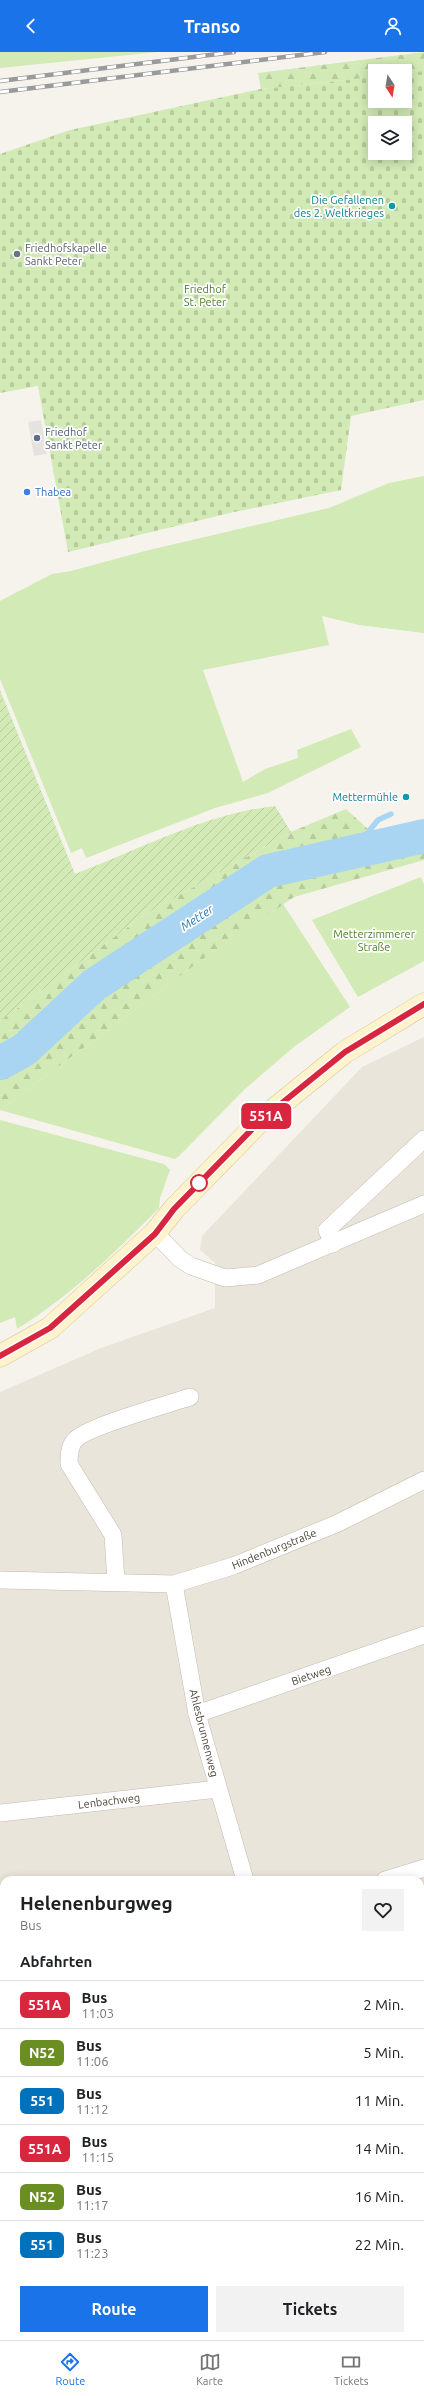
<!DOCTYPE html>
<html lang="de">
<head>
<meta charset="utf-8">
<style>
	:root { --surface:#fff; --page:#f2f2f2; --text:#202124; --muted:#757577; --line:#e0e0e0; --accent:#1a73e8 }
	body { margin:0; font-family:Ubuntu,sans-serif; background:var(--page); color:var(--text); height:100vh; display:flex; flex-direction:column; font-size:15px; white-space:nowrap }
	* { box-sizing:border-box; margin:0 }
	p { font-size:13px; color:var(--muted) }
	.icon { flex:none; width:22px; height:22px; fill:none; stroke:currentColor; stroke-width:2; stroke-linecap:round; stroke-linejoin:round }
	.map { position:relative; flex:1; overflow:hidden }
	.panel { position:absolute; left:0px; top:1824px; width:424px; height:464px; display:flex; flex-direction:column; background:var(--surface); border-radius:12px 12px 0 0; box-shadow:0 2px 10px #0003 }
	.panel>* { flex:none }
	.badge { padding:0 8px; border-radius:6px; font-size:14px; line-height:26px }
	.needle { width:26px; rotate:168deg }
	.tools { position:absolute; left:368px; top:12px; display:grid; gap:8px }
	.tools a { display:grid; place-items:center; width:44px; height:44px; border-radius:0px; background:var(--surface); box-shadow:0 2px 10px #0003; font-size:20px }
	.map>.badge { position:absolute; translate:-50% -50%; box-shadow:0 0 0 2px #fff }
	h2 { padding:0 20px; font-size:15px; line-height:36px }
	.round { display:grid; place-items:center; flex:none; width:42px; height:42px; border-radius:0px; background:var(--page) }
	.summary { display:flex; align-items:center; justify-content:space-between; height:68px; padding:0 20px }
	h1 { font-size:19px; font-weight:700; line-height:30px }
	.cta { display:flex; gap:8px; margin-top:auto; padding:8px 20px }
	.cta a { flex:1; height:46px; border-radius:0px; background:var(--accent); color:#fff; font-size:16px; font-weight:700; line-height:46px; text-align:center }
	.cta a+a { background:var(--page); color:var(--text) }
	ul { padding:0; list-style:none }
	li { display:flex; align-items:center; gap:12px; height:48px; padding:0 20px; border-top:1px solid var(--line) }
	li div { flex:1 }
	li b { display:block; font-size:15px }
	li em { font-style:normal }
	li .badge { min-width:44px; font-weight:700; text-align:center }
	header { display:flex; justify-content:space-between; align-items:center; height:52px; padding:0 20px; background:var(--accent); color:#fff; font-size:18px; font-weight:700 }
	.tabs { display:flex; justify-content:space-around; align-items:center; height:56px; border-top:1px solid var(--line); background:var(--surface); font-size:11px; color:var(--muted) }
	.tabs a { display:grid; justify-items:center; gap:2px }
	.tabs .selected { color:var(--accent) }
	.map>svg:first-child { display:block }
	.residential { fill:#eae5da; fill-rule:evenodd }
	.green { fill:#d2eab5 }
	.forest { fill:url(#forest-firs) }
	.cemetery { fill:url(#cemetery-stones); fill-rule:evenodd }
	.garden { fill:url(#garden-furrows) }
	.parking { fill:#e5e3e0 }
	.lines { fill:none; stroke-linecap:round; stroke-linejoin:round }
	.stream { stroke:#a9d4f2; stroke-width:5.5 }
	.river { stroke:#a9d4f2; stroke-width:34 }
	.street-casing { stroke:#c2bbae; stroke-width:18 }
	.secondary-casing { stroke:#d6c79b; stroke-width:23 }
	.street { stroke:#fff; stroke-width:17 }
	.secondary { stroke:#fff3cd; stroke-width:22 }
	.rail-casing { stroke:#9a9a9a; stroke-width:4.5 }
	.rail { stroke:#fff; stroke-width:3; stroke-dasharray:9; stroke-linecap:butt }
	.line-casing { stroke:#fff; stroke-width:9 }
	.line { stroke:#d7263d; stroke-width:6 }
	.culture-dot { fill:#0f9aa8; stroke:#fff; stroke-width:1.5 }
	.worship-dot { fill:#6b7280; stroke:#fff; stroke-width:1.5 }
	.service-dot { fill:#5c6f8a; stroke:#fff; stroke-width:1.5 }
	.shop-dot { fill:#3f7fe0; stroke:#fff; stroke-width:1.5 }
	.stop-dot { fill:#fff; stroke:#d7263d; stroke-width:2 }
	.labels { text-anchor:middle; stroke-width:3.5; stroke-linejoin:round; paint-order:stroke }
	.culture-label { font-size:11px; fill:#0d838f; stroke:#fff; text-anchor:end }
	.worship-label { font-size:11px; fill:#5b616d; stroke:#fff; text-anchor:start }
	.park-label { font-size:11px; fill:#4a7f2a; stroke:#fff }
	.service-label { font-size:11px; fill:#4e5e75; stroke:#fff; text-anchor:start }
	.shop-label { font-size:11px; fill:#366cbe; stroke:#fff; text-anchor:start }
	.street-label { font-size:11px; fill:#4b4439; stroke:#fff }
	.water-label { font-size:12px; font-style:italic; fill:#2e7ab2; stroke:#fff }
</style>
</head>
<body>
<header><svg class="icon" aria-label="back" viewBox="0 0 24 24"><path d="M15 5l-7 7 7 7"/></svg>Transo<svg class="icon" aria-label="person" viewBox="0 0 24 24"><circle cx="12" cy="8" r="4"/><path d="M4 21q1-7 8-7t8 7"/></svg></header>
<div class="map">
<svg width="424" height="2288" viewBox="0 0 424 2288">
	<defs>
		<pattern id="forest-firs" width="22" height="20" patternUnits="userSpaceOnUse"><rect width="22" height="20" fill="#d2eab5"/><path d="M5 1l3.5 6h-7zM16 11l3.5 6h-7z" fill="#b6ca9c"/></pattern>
		<pattern id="cemetery-stones" width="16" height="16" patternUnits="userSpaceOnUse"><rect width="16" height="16" fill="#d2eab5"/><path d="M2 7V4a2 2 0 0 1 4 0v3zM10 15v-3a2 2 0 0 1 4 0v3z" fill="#b6ca9c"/></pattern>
		<pattern id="garden-furrows" width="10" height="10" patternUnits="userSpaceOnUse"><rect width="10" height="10" fill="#d2eab5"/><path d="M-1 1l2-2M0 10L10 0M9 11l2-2" fill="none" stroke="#b6ca9c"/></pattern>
	</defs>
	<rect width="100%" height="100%" fill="#f6f3ec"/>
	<path class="residential" d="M424,985V2288H0V1340L101,1296L215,1256V1211L200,1198L202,1184L362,1015ZM4,1828H420V2284H4Z"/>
	<g class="green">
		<path d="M0,0H158L0,16Z"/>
		<path d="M424,424V581L359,573L322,564L329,593L203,618L243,730L265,717L298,706L297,698L351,677L361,695L268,741L215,756L86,806L82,796L71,801L0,627V549L52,522L71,519L145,499L329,456L389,431Z"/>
		<path d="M421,825L424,833V909L358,945L312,868Z"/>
		<path d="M283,852L350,955L295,994L245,1037L179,1104L175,1107L0,1058L200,909Z"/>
		<path d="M0,1068L164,1112L170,1118L160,1146L159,1156C112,1203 73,1242 17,1277L15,1265L0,1271Z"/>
	</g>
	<g class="forest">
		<path d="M424,0V19L405,21V19H375V25L261,37L258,21Z"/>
		<path d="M346,757L380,788L424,772V808L294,845L200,909L0,1058V969L144,863L291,780Z"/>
	</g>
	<path class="cemetery" d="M424,19V348L351,364L341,438L234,460L68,500L38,334L0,341V102L70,78L261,37L375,25V49H405V21ZM375,71H405V101H375Z"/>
	<path class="garden" d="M0,638L75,822C141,797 204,762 275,754L291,780L144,863L0,969Z"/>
	<path class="parking" d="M41,368L47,402L34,404L28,370Z"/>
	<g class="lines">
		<path class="stream" d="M351,801L378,768L391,762"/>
		<path class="river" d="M0,1011L24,998L94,933L268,819L424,784"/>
		<g class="street-casing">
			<g id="street">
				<path d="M155,1181L180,1207L191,1214L225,1226L258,1223L424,1152"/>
				<path d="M333,1192L327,1178L424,1087"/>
				<path d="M0,1528L174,1532L233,1514L336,1472L424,1428"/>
				<path d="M116,1530L113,1483L69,1412C69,1404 69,1396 74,1389C84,1375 169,1352 190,1345"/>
				<path d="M174,1532L197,1662L245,1828"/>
				<path d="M197,1662L424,1583"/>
				<path d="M0,1761L218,1737"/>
				<path d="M385,1828L424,1816"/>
				<path d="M0,1959H4"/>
				<path d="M420,2009L424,2010"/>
				<path d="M420,2091L424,2082"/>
				<path d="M0,2178H4"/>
				<path d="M367,2284L368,2288"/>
			</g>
		</g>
		<g class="secondary-casing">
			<path id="secondary" d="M0,1304L50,1276L155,1181L174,1157L261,1068L345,1000L424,952"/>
		</g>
		<use href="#street" class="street"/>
		<use href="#secondary" class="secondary"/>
		<g class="rail-casing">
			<g id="rail">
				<path d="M0,29L234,0"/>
				<path d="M0,40L325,0"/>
			</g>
		</g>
		<use href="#rail" class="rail"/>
	</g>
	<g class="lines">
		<g class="line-casing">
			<path id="line" d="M0,1304L50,1276L155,1182L174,1157L261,1068L345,1000L424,952"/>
		</g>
		<use href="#line" class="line"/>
	</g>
	<g class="culture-dot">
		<circle cx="392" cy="154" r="4"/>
		<circle cx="406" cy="745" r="4"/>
	</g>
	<circle class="worship-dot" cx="17" cy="202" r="4"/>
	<circle class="service-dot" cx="37" cy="386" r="4"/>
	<circle class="shop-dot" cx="27" cy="440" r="4"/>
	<circle class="stop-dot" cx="199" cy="1131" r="8"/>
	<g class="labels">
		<g class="culture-label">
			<text x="384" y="152">Die Gefallenen<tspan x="384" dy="13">des 2. Weltkrieges</tspan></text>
			<text x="398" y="749">Mettermühle</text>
		</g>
		<g class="worship-label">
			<text x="25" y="200">Friedhofskapelle<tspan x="25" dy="13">Sankt Peter</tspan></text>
		</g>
		<g class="park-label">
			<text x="205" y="241">Friedhof<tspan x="205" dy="13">St. Peter</tspan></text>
			<text x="374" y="886">Metterzimmerer<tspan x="374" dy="13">Straße</tspan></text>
		</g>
		<g class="service-label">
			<text x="45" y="384">Friedhof<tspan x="45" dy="13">Sankt Peter</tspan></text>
		</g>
		<g class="shop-label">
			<text x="35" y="444">Thabea</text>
		</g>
		<g class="street-label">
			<text transform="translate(274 1497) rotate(-22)" y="4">Hindenburgstraße</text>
			<text transform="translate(311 1623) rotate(-19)" y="4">Bietweg</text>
			<text transform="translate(204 1681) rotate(76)" y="4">Ahlesbrunnenweg</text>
			<text transform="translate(109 1749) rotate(-7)" y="4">Lenbachweg</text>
		</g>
		<g class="water-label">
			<text transform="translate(197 866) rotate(-33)" y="4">Metter</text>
		</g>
	</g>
</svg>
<div class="tools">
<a><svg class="needle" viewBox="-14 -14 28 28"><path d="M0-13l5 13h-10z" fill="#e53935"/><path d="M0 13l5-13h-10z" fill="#757577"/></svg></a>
<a><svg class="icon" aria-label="layers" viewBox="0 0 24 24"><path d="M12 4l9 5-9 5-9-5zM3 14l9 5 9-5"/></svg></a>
</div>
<b class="badge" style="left:266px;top:1064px;background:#d7263d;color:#fff">551A</b>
<section class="panel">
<div class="summary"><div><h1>Helenenburgweg</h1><p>Bus</p></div><a class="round"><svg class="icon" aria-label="heart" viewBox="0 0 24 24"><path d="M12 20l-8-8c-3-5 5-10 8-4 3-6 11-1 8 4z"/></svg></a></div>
<h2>Abfahrten</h2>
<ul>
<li><span class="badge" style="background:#d7263d;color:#fff">551A</span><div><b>Bus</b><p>11:03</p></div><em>2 Min.</em></li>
<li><span class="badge" style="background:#6b8e23;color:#fff">N52</span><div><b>Bus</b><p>11:06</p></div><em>5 Min.</em></li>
<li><span class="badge" style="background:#0072bc;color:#fff">551</span><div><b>Bus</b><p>11:12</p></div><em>11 Min.</em></li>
<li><span class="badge" style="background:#d7263d;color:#fff">551A</span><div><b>Bus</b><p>11:15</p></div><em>14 Min.</em></li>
<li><span class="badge" style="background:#6b8e23;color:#fff">N52</span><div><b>Bus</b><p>11:17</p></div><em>16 Min.</em></li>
<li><span class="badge" style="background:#0072bc;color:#fff">551</span><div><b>Bus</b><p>11:23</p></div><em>22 Min.</em></li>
</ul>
<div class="cta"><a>Route</a><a>Tickets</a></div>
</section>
</div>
<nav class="tabs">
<a class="selected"><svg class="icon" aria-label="directions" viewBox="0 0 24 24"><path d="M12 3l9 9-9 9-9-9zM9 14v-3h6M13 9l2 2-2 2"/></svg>Route</a>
<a><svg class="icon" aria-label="map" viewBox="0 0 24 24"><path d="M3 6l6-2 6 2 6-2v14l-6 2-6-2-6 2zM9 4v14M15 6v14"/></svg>Karte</a>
<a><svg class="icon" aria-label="tickets" viewBox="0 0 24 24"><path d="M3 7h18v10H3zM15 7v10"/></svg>Tickets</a>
</nav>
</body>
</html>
